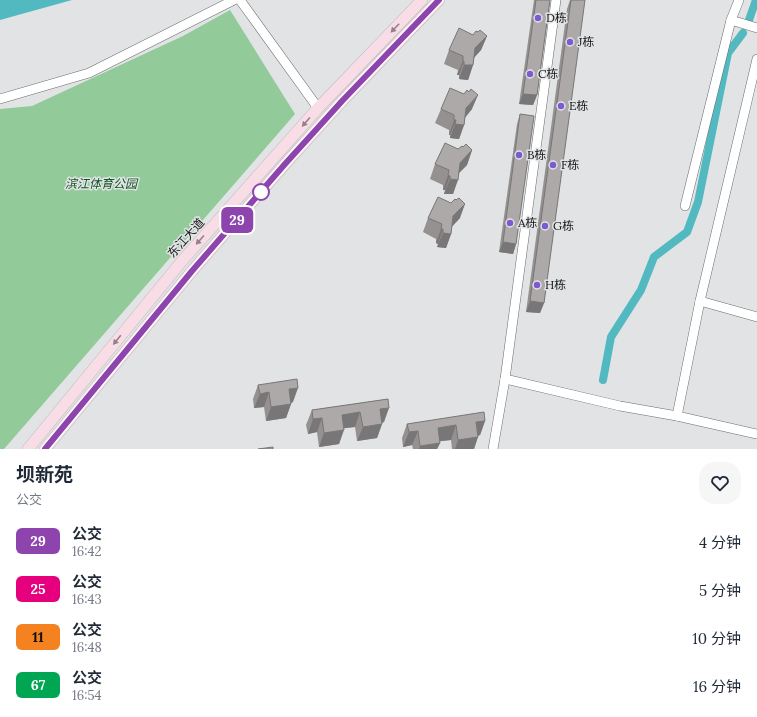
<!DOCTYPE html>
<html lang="zh">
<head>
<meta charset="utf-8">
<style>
	:root { --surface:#fff; --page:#f6f6f7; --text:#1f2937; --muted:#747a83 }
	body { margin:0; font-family:Lora,"Noto Sans SC",serif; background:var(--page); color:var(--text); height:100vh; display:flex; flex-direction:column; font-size:15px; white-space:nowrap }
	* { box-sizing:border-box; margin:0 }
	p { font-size:13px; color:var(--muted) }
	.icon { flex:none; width:22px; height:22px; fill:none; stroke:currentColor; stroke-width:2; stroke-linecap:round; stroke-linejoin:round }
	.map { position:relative; height:449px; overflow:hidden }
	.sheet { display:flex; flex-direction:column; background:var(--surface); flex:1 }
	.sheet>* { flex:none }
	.badge { padding:0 8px; border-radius:6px; font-size:14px; line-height:26px }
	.map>.badge { position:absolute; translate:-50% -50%; box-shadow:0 0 0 2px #fff }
	.round { display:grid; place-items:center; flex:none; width:42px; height:42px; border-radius:16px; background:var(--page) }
	.summary { display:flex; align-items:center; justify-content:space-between; height:68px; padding:0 16px }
	h1 { font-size:19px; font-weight:700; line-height:30px }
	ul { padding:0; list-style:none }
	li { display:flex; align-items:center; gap:12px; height:48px; padding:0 16px }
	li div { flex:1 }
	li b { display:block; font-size:15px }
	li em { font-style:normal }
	li .badge { min-width:44px; font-weight:700; text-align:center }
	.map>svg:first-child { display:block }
	.green { fill:#92ca9a }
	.water { fill:#52b9c0 }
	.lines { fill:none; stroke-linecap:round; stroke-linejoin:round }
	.canal { stroke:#52b9c0; stroke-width:8 }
	.minor-casing { stroke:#6a6c6e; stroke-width:10 }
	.major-casing { stroke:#bdbdbd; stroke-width:12 }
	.minor { stroke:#fff; stroke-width:9 }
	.major { stroke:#f8dce6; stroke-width:11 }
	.wall { fill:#949190 }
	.shaded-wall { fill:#787676 }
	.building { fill:#aca9a8; stroke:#787676 }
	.oneway { fill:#918288 }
	.line-casing { stroke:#fff; stroke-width:9 }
	.line { stroke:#8e44ad; stroke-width:6 }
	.poi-dot { fill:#7d59d3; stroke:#e1e3e5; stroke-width:1.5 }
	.stop-dot { fill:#fff; stroke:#8e44ad; stroke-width:2 }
	.labels { text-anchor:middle; stroke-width:3; stroke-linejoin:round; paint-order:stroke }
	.poi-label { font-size:12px; fill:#141415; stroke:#e1e3e5; text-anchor:start }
	.park-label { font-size:12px; font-style:italic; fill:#145526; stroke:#e1e3e5 }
	.street-label { font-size:12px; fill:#141415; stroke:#e1e3e5 }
</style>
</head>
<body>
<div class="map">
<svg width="757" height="449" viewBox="0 0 757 449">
	<rect width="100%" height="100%" fill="#e1e3e5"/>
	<path class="green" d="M230,10L295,114L4,449H0V109L32,106L183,36Z"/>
	<path class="water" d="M0,0H72L0,20Z"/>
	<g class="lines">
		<g class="canal">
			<path d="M749,20L756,0"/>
			<path d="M603,380L611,337L641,290L654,257L687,232L698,202L728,53L743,33"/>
		</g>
		<g class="minor-casing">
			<g id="minor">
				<path d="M240,0L318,108"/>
				<path d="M731,20L757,28"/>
				<path d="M0,99L89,73L234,0"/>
				<path d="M685,206L731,20L739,0"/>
				<path d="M700,301L757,317"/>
				<path d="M505,379L620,406L677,416L757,434"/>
				<path d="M677,416L700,301L757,59"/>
				<path d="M493,449L505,379L556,0"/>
			</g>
		</g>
		<g class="major-casing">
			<g id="major">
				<path d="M28,449L182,261L318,108L422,0"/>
				<path d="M45,449L192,271L285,164L343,100L439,0"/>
			</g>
		</g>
		<use href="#minor" class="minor"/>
		<use href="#major" class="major"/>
	</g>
	<g class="wall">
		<path d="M534,0H550L537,95L533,105L519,104Z"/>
		<path d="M570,0H582L544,303L540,313L526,312L567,9Z"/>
		<path d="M478,32L487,36L481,50L474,58L473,65L468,80L459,79V75H457L458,70L444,64L449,50Z"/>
		<path d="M441,109H472L465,118L464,125L459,139L450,138V135H449V130L435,123Z"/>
		<path d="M520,114L516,244L513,254L499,252L517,124Z"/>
		<path d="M463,147L472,150L467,165L459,173L453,194H444L445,190H443V185L430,179L435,164Z"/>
		<path d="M428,218H460L452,226L451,234L446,248L437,247L438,244L436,243V239L423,232Z"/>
		<path d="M258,385L293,402L291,403V404L286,418L266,421L264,407L254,408L253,399Z"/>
		<path d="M388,399L384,422L382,423V424L377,438L357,441L355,427L344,428L339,444L319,447L317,432L308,434L306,425L312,410Z"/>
		<path d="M485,421L480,435L478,436L474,449H452L451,440L440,441V443L437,449H413L412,445L403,447L402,438L407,424Z"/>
	</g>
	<g class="shaded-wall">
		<path d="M487,36L481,50L469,63L475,48Z"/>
		<path d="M463,61H464L459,75H457Z"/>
		<path d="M464,65H473L468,80L459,79Z"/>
		<path d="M523,94L537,95L533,105L519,104Z"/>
		<path d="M478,95L472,109L461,122L466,108Z"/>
		<path d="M454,120H456L450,135H449Z"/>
		<path d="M455,124L464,125L459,139L450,138Z"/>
		<path d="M472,150L467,165L455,177L460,163Z"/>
		<path d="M448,175L450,176L445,190H443Z"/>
		<path d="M450,179L458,180L453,194H444Z"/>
		<path d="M465,204L460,218L448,231L453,216Z"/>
		<path d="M441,229H443L438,244L436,243Z"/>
		<path d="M443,233L451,234L446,248L437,247Z"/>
		<path d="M503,242L516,244L513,254L499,252Z"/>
		<path d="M530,301L544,303L540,313L526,312Z"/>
		<path d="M298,388L293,402L284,404L289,389Z"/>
		<path d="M269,392L264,407L254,408L260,394Z"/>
		<path d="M291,404L286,418L266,421L271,407Z"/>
		<path d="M389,408L384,422L375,424L380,409Z"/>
		<path d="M360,412L355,427L337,429L342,415Z"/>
		<path d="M322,418L317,432L308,434L313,419Z"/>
		<path d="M485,421L480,435L471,437L476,422Z"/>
		<path d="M382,424L377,438L357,441L363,427Z"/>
		<path d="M456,425L451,440L432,442L438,428Z"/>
		<path d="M344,430L339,444L319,447L324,433Z"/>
		<path d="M418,431L412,445L403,447L409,432Z"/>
		<path d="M478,437L474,449H455L458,440Z"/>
		<path d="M440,443L437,449H419L420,446Z"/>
	</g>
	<g class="building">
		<path d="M536,0H550L537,95L523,94Z"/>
		<path d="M571,0H585L544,303L530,301Z"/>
		<path d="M459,28L473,35L476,31L478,32L480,30L487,36L475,48L473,65H464V61H463V56L449,50Z"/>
		<path d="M450,88L464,94L467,90L469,92L471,89L478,95L466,108L464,125L455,124L456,120H454V115L441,109Z"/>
		<path d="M520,114L534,116L516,244L503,242Z"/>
		<path d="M445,143L458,149L462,146L463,147L466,144L472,150L460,163L458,180L450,179V176L448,175L449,170L435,164Z"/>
		<path d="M438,197L451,203L455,199L456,200L459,198L465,204L453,216L451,234L443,233V229H441L442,224L428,218Z"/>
		<path d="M297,379L298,388L289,389L291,404L271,407L269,392L260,394L258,385Z"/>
		<path d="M388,399L389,408L380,409L382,424L363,427L360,412L342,415L344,430L324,433L322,418L313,419L312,410Z"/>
		<path d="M484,412L485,421L476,422L478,437L458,440L456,425L438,428L440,443L420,446L418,431L409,432L407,424Z"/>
		<path d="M273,447V449H258Z"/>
	</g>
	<defs><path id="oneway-solid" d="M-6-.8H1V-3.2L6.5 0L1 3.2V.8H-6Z"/></defs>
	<g class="oneway">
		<use href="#oneway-solid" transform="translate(395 28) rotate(134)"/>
		<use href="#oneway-solid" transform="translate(306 122) rotate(131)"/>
		<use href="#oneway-solid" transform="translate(200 240) rotate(132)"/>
		<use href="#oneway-solid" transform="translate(117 340) rotate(129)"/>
	</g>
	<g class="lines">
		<g class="line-casing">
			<path id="line" d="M45,449L192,271L285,164L343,100L439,0"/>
		</g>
		<use href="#line" class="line"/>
	</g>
	<g class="poi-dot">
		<circle cx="538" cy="18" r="4"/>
		<circle cx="570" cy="42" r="4"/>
		<circle cx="530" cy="74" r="4"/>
		<circle cx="561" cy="106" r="4"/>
		<circle cx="519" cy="155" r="4"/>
		<circle cx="553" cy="165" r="4"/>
		<circle cx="510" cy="223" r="4"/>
		<circle cx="545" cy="226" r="4"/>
		<circle cx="537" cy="285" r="4"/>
	</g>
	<circle class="stop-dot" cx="261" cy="192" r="8"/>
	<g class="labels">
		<g class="poi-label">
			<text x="546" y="22">D栋</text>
			<text x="578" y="46">J栋</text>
			<text x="538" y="78">C栋</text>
			<text x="569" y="110">E栋</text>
			<text x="527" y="159">B栋</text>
			<text x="561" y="169">F栋</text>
			<text x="518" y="227">A栋</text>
			<text x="553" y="230">G栋</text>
			<text x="545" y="289">H栋</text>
		</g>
		<g class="park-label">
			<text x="101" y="188">滨江体育公园</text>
		</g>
		<g class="street-label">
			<text transform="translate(186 238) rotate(-48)" y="4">东江大道</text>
		</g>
	</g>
</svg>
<b class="badge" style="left:237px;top:220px;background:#8e44ad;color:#fff">29</b>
</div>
<section class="sheet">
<div class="summary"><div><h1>坝新苑</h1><p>公交</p></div><a class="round"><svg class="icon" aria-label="heart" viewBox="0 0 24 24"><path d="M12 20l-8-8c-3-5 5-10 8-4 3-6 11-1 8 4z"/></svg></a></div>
<ul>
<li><span class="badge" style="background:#8e44ad;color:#fff">29</span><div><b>公交</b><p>16:42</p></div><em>4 分钟</em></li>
<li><span class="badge" style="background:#e6007e;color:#fff">25</span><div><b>公交</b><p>16:43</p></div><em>5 分钟</em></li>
<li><span class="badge" style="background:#f58220;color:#111">11</span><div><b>公交</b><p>16:48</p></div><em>10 分钟</em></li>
<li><span class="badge" style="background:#00a651;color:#fff">67</span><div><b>公交</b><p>16:54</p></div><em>16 分钟</em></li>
</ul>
</section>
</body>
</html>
